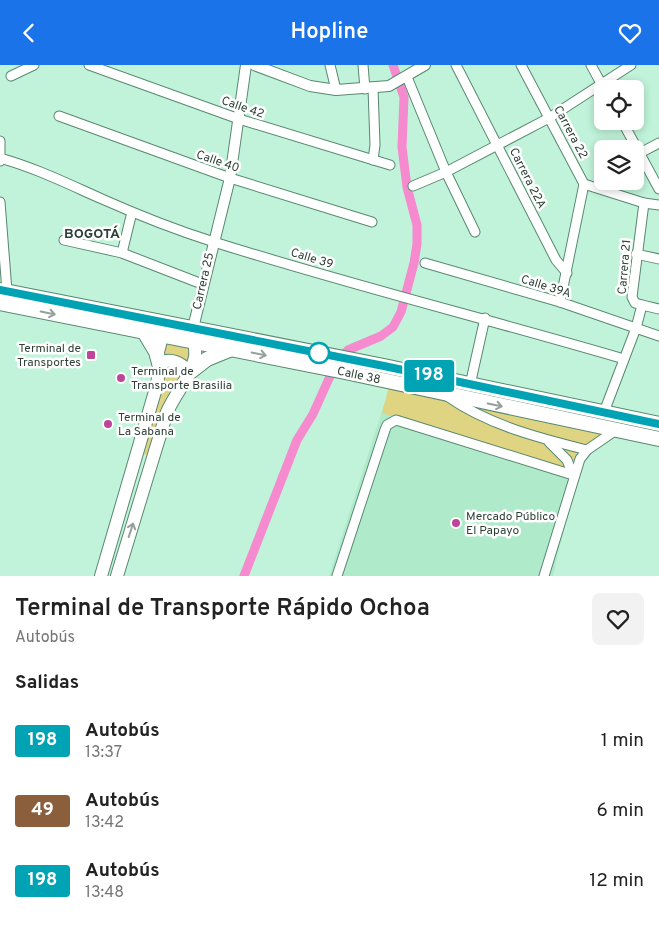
<!DOCTYPE html>
<html lang="es">
<head>
<meta charset="utf-8">
<style>
	:root { --surface:#fff; --page:#f2f2f2; --text:#222; --muted:#767676; --accent:#1a73e8 }
	body { margin:0; font-family:Overpass,sans-serif; background:var(--page); color:var(--text); height:100vh; display:flex; flex-direction:column; font-size:19px; white-space:nowrap }
	* { box-sizing:border-box; margin:0 }
	p { font-size:16px; color:var(--muted) }
	.icon { flex:none; width:28px; height:28px; fill:none; stroke:currentColor; stroke-width:2; stroke-linecap:round; stroke-linejoin:round }
	.map { position:relative; height:511px; overflow:hidden }
	.details { display:flex; flex-direction:column; background:var(--surface); flex:1 }
	.details>* { flex:none }
	.badge { padding:0 10px; border-radius:4px; font-size:18px; line-height:32px }
	.controls { position:absolute; left:594px; top:15px; display:grid; gap:10px }
	.controls a { display:grid; place-items:center; width:50px; height:50px; border-radius:8px; background:var(--surface); box-shadow:0 2px 8px #0003; font-size:25px }
	.map>.badge { position:absolute; translate:-50% -50%; box-shadow:0 0 0 2px #fff }
	h2 { padding:0 15px; font-size:19px; line-height:45px }
	.round { display:grid; place-items:center; flex:none; width:52px; height:52px; border-radius:8px; background:var(--page) }
	.overview { display:flex; align-items:center; justify-content:space-between; height:85px; padding:0 15px }
	h1 { font-size:24px; font-weight:600; line-height:38px }
	ul { padding:0; list-style:none }
	li { display:flex; align-items:center; gap:15px; height:70px; padding:0 15px }
	li div { flex:1 }
	li b { display:block; font-size:19px }
	li em { font-style:normal }
	li .badge { min-width:55px; font-weight:700; text-align:center }
	header { display:flex; justify-content:space-between; align-items:center; height:65px; padding:0 15px; background:var(--accent); color:#fff; font-size:22px; font-weight:600 }
	.map>svg:first-child { display:block }
	.built { fill:#afeacb }
	.green { fill:#ded482 }
	.lines { fill:none; stroke-linecap:round; stroke-linejoin:round }
	.canal { stroke:#f58ace; stroke-width:9 }
	.minor-casing { stroke:#598870; stroke-width:11 }
	.tertiary-casing { stroke:#598870; stroke-width:12 }
	.secondary-casing { stroke:#598870; stroke-width:14 }
	.trunk-casing { stroke:#598870; stroke-width:16 }
	.minor { stroke:#fff; stroke-width:9 }
	.tertiary { stroke:#fff; stroke-width:10 }
	.secondary { stroke:#fff; stroke-width:12 }
	.trunk { stroke:#fff; stroke-width:14 }
	.oneway { stroke:#96a09b }
	.line-casing { stroke:#fff; stroke-width:11 }
	.line { stroke:#00a3b4; stroke-width:8 }
	.stop-dot { fill:#fff; stroke:#00a3b4; stroke-width:2.5 }
	.poi-dot { fill:#be4598; stroke:#fff; stroke-width:2 }
	.labels { text-anchor:middle; stroke-width:5; stroke-linejoin:round; paint-order:stroke }
	.street-label { font-size:12px; fill:#2d4137; stroke:#fff }
	.poi-label { font-size:12px; fill:#2d4137; stroke:#fff; text-anchor:start }
	.neighbourhood-label { font-size:14px; font-weight:bold; fill:#2d4137; stroke:#fff }
</style>
</head>
<body>
<header><svg class="icon" aria-label="back" viewBox="0 0 24 24"><path d="M15 5l-7 7 7 7"/></svg>Hopline<svg class="icon" aria-label="heart" viewBox="0 0 24 24"><path d="M12 20l-8-8c-3-5 5-10 8-4 3-6 11-1 8 4z"/></svg></header>
<div class="map">
<svg width="659" height="511" viewBox="0 0 659 511">
	<rect width="100%" height="100%" fill="#c0f3d9"/>
	<path class="built" d="M384,340L578,405L553,511H329Z"/>
	<g class="green">
		<path d="M163,271L198,278L155,393L137,387Z"/>
		<path d="M390,317L616,365L587,384L573,410L382,348Z"/>
	</g>
	<g class="lines">
		<path class="canal" d="M244,511L297,375L313,349L336,298L348,285L381,271L393,262L401,247L414,198L417,179V160L407,122L402,82L404,32L393,0"/>
		<g class="minor-casing">
			<g id="minor">
				<path d="M89,0L239,54L390,100"/>
				<path d="M330,0L336,25"/>
				<path d="M363,0L365,24"/>
				<path d="M456,0L556,195L567,208"/>
				<path d="M521,0L584,119L560,237"/>
				<path d="M591,0L604,24"/>
				<path d="M11,11L34,0"/>
				<path d="M407,12L446,107L475,167"/>
				<path d="M373,23L375,80L373,95"/>
				<path d="M59,51L230,113L372,157"/>
				<path d="M622,56L659,124"/>
				<path d="M0,76V96"/>
				<path d="M640,88L659,78"/>
				<path d="M0,93C36,103 68,119 102,134C138,150 176,165 214,177C350,220 488,254 624,294"/>
				<path d="M584,119L644,138L659,140"/>
				<path d="M413,121L446,107L549,53L631,0"/>
				<path d="M0,137L7,226"/>
				<path d="M64,175L122,188L202,219"/>
				<path d="M122,188L132,147"/>
				<path d="M636,189L659,194"/>
				<path d="M425,198L560,237L659,271"/>
				<path d="M642,240L659,244"/>
				<path d="M470,320L485,253"/>
				<path d="M447,331C488,360 539,373 587,385"/>
				<path d="M604,347L636,263L642,240L635,238L632,232L644,138"/>
				<path d="M549,377L567,395L573,410"/>
				<path d="M337,511L385,365L387,360L396,355L573,410"/>
				<path d="M544,511L580,394L587,385L616,365"/>
			</g>
		</g>
		<g class="tertiary-casing">
			<g id="tertiary">
				<path d="M254,0L310,21L336,25L389,21L425,0"/>
				<path d="M193,263L230,113L246,0"/>
			</g>
		</g>
		<g class="secondary-casing">
			<g id="secondary">
				<path d="M159,298C170,293 182,297 189,308"/>
				<path d="M101,511L156,323L159,308L158,287L165,261"/>
				<path d="M117,511L167,347C175,329 191,311 195,292C196,284 194,276 193,268"/>
			</g>
		</g>
		<g class="trunk-casing">
			<g id="trunk">
				<path d="M0,225L384,301L659,359"/>
				<path d="M0,238L345,307L659,374"/>
				<path d="M144,267L156,287L159,298"/>
				<path d="M189,308L207,294L229,285"/>
			</g>
		</g>
		<use href="#minor" class="minor"/>
		<use href="#tertiary" class="tertiary"/>
		<use href="#secondary" class="secondary"/>
		<use href="#trunk" class="trunk"/>
	</g>
	<defs><path id="oneway-shaft" d="M-6 0H5M1.5-3L5.5 0L1.5 3" fill="none" stroke-width="1.6" stroke-linecap="round" stroke-linejoin="round" transform="scale(1.25)"/></defs>
	<g class="oneway">
		<use href="#oneway-shaft" transform="translate(48 248) rotate(12)"/>
		<use href="#oneway-shaft" transform="translate(259 289) rotate(11)"/>
		<use href="#oneway-shaft" transform="translate(495 340) rotate(12)"/>
		<use href="#oneway-shaft" transform="translate(131 465) rotate(-72)"/>
	</g>
	<g class="lines">
		<g class="line-casing">
			<path id="line" d="M0,225L384,301L659,359"/>
		</g>
		<use href="#line" class="line"/>
	</g>
	<circle class="stop-dot" cx="319" cy="288" r="10"/>
	<g class="poi-dot">
		<rect x="86" y="285" width="10" height="10" rx="2.5"/>
		<circle cx="121" cy="313" r="5"/>
		<circle cx="108" cy="359" r="5"/>
		<circle cx="456" cy="458" r="5"/>
	</g>
	<g class="labels">
		<g class="street-label">
			<text transform="translate(243 42) rotate(19)" y="4">Calle 42</text>
			<text transform="translate(571 67) rotate(62)" y="4">Carrera 22</text>
			<text transform="translate(218 96) rotate(19)" y="4">Calle 40</text>
			<text transform="translate(528 113) rotate(63)" y="4">Carrera 22A</text>
			<text transform="translate(312 193) rotate(17)" y="4">Calle 39</text>
			<text transform="translate(624 202) rotate(-85)" y="4">Carrera 21</text>
			<text transform="translate(203 216) rotate(-77)" y="4">Carrera 25</text>
			<text transform="translate(546 221) rotate(17)" y="4">Calle 39A</text>
			<text transform="translate(359 310) rotate(12)" y="4">Calle 38</text>
		</g>
		<g class="poi-label">
			<text x="81" y="287" text-anchor="end">Terminal de<tspan x="81" dy="14">Transportes</tspan></text>
			<text x="131" y="310">Terminal de<tspan x="131" dy="14">Transporte Brasilia</tspan></text>
			<text x="118" y="356">Terminal de<tspan x="118" dy="14">La Sabana</tspan></text>
			<text x="466" y="455">Mercado Público<tspan x="466" dy="14">El Papayo</tspan></text>
		</g>
		<g class="neighbourhood-label">
			<text x="92" y="173">BOGOTÁ</text>
		</g>
	</g>
</svg>
<div class="controls">
<a><svg class="icon" aria-label="locate" viewBox="0 0 24 24"><circle cx="12" cy="12" r="6"/><path d="M12 2v4M12 18v4M2 12h4M18 12h4"/></svg></a>
<a><svg class="icon" aria-label="layers" viewBox="0 0 24 24"><path d="M12 4l9 5-9 5-9-5zM3 14l9 5 9-5"/></svg></a>
</div>
<b class="badge" style="left:429px;top:311px;background:#00a3b4;color:#fff">198</b>
</div>
<section class="details">
<div class="overview"><div><h1>Terminal de Transporte Rápido Ochoa</h1><p>Autobús</p></div><a class="round"><svg class="icon" aria-label="heart" viewBox="0 0 24 24"><path d="M12 20l-8-8c-3-5 5-10 8-4 3-6 11-1 8 4z"/></svg></a></div>
<h2>Salidas</h2>
<ul>
<li><span class="badge" style="background:#00a3b4;color:#fff">198</span><div><b>Autobús</b><p>13:37</p></div><em>1 min</em></li>
<li><span class="badge" style="background:#8b5e3c;color:#fff">49</span><div><b>Autobús</b><p>13:42</p></div><em>6 min</em></li>
<li><span class="badge" style="background:#00a3b4;color:#fff">198</span><div><b>Autobús</b><p>13:48</p></div><em>12 min</em></li>
</ul>
</section>
</body>
</html>
